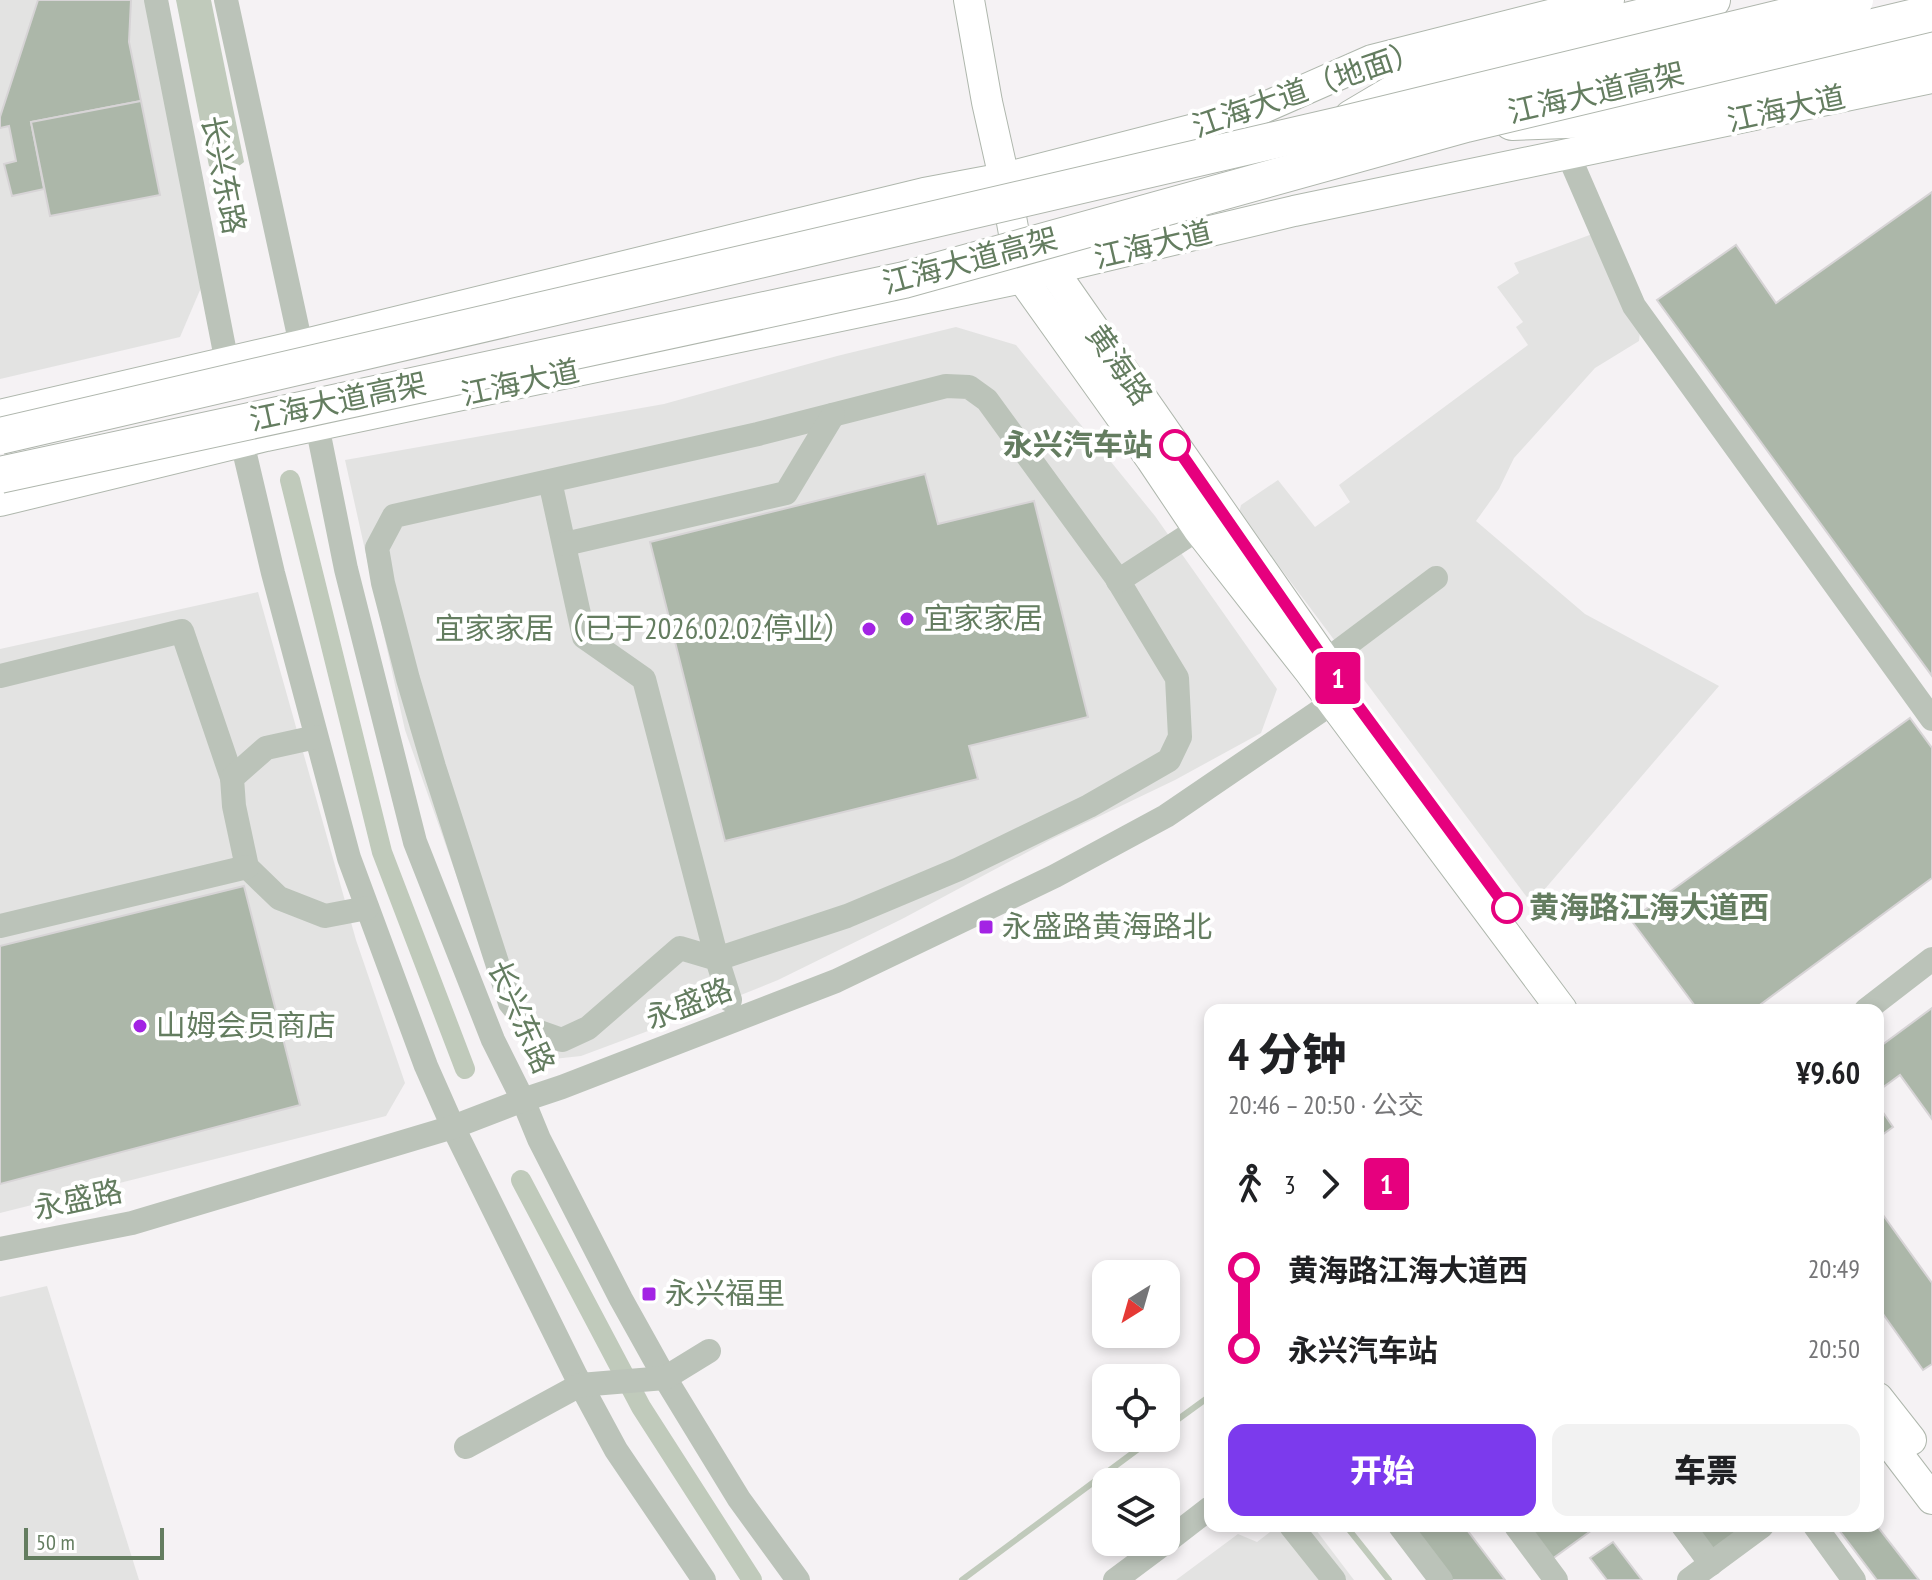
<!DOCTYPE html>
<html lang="zh">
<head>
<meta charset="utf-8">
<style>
	:root { --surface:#fff; --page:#f2f2f2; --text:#202124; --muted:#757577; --accent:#7c3aed }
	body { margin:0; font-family:"PT Sans Narrow","Noto Sans SC",sans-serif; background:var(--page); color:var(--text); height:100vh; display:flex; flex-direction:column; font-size:30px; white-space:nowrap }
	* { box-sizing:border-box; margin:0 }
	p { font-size:26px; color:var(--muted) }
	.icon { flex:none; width:44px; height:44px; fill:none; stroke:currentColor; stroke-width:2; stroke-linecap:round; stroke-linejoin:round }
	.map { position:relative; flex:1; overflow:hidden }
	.panel { position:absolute; left:1204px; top:1004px; width:680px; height:528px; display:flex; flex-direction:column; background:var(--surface); border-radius:16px; box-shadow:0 4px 12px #0003 }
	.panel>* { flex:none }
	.badge { padding:0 16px; border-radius:6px; font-size:28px; line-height:52px }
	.needle { width:52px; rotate:217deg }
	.tools { position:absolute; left:1092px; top:1260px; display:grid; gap:16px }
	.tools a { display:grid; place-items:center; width:88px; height:88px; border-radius:16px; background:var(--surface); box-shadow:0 4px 12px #0003; font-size:40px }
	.scale { position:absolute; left:24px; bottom:20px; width:140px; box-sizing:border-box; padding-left:8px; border:4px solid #647d60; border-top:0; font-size:22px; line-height:28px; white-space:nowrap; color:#647d60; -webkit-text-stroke:6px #fff; paint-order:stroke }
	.map>.badge { position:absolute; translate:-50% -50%; box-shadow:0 0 0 4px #fff }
	.legs { display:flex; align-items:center; gap:12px; height:88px; padding:0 24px; font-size:26px }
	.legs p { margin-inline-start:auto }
	.overview { display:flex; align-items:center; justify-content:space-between; height:136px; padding:0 24px }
	h1 { font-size:44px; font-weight:800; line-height:60px }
	.primary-button { display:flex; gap:16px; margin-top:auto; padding:16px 24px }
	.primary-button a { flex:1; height:92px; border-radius:16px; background:var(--accent); color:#fff; font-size:32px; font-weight:800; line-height:92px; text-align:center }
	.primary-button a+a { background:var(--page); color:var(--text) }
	ul { padding:0 24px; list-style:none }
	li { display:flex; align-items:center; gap:28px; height:80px; font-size:30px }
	li i { display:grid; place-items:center; width:12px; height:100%; margin:0 10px; background:currentColor }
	li i::after { content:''; width:20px; height:20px; margin:-10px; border:6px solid; border-radius:50%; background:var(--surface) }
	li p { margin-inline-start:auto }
	li:first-child i { background:linear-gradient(#0000 50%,currentColor 0) }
	li:last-child i { background:linear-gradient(currentColor 50%,#0000 0) }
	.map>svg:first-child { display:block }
	.built { fill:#e3e3e2 }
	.water { fill:#c0cabb }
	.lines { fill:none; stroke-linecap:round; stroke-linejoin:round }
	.stream { stroke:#c0cabb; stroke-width:6 }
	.canal { stroke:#c0cabb; stroke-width:20 }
	.building { fill:#acb7a9; stroke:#d7d4d6; stroke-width:2 }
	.major-casing { stroke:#afb7ad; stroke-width:32 }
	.highway-casing { stroke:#afb6ad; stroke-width:38 }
	.minor { stroke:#bbc3b9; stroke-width:24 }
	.major { stroke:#fff; stroke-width:30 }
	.highway { stroke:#fff; stroke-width:36 }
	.highway-bridge-casing { stroke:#afb6ad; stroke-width:38; stroke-linecap:butt }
	.highway-bridge { stroke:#fff; stroke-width:36 }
	.line-1-casing { stroke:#fff; stroke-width:18 }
	.line-1 { stroke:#e6007e; stroke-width:12 }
	.stop-1-dot { fill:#fff; stroke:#e6007e; stroke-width:4 }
	.poi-dot { fill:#a323e4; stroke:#fff; stroke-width:3 }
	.labels { text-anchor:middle; stroke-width:8; stroke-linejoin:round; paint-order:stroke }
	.street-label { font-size:30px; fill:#647d60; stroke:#fff }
	.stop-label { font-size:30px; font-weight:bold; fill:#647d60; stroke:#fff; text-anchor:end }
	.poi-label { font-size:30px; fill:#647d60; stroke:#fff; text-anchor:start }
</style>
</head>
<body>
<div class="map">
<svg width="1932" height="1580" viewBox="0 0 1932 1580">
	<rect width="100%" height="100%" fill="#f5f2f4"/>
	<g class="built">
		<path d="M0,0H151L206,276L180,337L0,379Z"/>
		<path d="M1595,233L1640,332L1639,341L1595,368L1514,458L1499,489L1476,521L1585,614L1719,686L1532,904L1239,513L1241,505L1278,480L1315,527L1350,502L1339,485L1528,345L1516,327L1523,322L1497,287L1519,273L1514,263Z"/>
		<path d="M956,327L1016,345L1155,516L1277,689L1261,733L1175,780L1050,840L902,919L778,980L691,1015L581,1056L535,1061L508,1021L405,730L345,460L664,404L837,356Z"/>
		<path d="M258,592L356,940L405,1083L386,1116L0,1213V649Z"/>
		<path d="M47,1286L139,1580H0V1297Z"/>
		<path d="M1278,1526H1313L1354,1580H1176L1238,1534L1257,1542Z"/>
	</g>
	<path class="water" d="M176,0H211L244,162C235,171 219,171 209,166Z"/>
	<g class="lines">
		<g class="stream">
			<path d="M1166,1428L1210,1396"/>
			<path d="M1346,1526L1389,1580"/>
			<path d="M962,1580L1153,1438"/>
		</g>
		<g class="canal">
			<path d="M290,480L382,852L465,1069"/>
			<path d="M521,1180L641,1407L752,1580"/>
		</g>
	</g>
	<g class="building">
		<path d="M38,0H131L129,42L141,101L31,122L44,189L12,196L4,164L16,161L9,126L0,128V117Z"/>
		<path d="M141,101L160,195L50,216L31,122Z"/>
		<path d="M1932,192V676L1657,300L1736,245L1776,303Z"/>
		<path d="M925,474L938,524L1034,501L1088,717L969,746L978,779L725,841L650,542Z"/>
		<path d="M1910,718L1932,748V878L1753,1010H1698L1631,920Z"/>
		<path d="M244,886L300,1105L0,1184V946Z"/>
		<path d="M1932,1008V1119L1900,1075L1878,1091V1048Z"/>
		<path d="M1878,1105L1893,1127L1878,1138Z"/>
		<path d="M1878,1208L1932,1283V1364L1923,1370L1878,1307Z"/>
		<path d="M1410,1526H1464L1505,1580H1451Z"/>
		<path d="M1528,1526H1589L1592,1530L1552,1559Z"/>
		<path d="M1694,1526H1736L1739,1531L1713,1551Z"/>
		<path d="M1836,1526H1877L1919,1580H1877Z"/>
		<path d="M1613,1542L1642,1580H1607L1590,1558Z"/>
	</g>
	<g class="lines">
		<g class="major-casing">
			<g id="major">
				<path d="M969,0L987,102L1004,178L1022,278L1151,459L1198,529L1310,672L1562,1010"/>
				<path d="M1044,255L1052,269L1324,659"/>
				<path d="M0,415L301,345L924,193L1004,178L1245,116L1372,60L1609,0"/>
				<path d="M0,501L266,436L1022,278L1052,269L1294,211L1932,78"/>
				<path d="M1878,1398L1911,1440"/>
				<path d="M1878,1428L1932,1499"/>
			</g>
		</g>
		<g class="highway-casing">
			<g id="highway">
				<path d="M1352,118L1438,67L1712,0"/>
				<path d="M1512,122L1625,118L1932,45"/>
			</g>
		</g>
		<g class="minor">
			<path d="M156,0L227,363"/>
			<path d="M226,0L301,345"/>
			<path d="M1568,154L1634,306L1932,719"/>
			<path d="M317,425L346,569L415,842L493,1040L523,1100L539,1139L621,1299L665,1378L739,1499L798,1580"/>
			<path d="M242,442L273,573L349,858L426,1066L453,1127L576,1376L616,1450L704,1580"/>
			<path d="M550,481L584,637L644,679L717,959L847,916L959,869L1089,806L1169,760L1180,737L1177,678L1116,577L987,400L969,387L946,386L758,434L394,516L377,548L383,583L408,679L434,767L510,1003L531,1029L562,1040L588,1028L680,948L717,959L730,1000"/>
			<path d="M565,544L786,493L833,415"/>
			<path d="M1118,581L1198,529"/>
			<path d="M1312,671L1436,578"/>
			<path d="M0,676L182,631L232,778"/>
			<path d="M316,737L266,748L232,778L234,806L247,867L279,898L325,916L367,908"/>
			<path d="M0,926L247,867"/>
			<path d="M1866,1010L1932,959"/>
			<path d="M0,1249L132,1223L453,1127L523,1100L562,1087L836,981L1055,876L1166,816L1348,692"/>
			<path d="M466,1447L580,1385L665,1378L709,1351"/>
			<path d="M1291,1526L1334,1580"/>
			<path d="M1400,1526L1441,1580"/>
			<path d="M1516,1526L1556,1580"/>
			<path d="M1683,1526L1711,1564"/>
			<path d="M1815,1526L1854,1580"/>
			<path d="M1166,1542L1210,1508"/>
			<path d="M1115,1580L1166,1542"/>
			<path d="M1689,1580L1762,1526"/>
		</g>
		<use href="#major" class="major"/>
		<use href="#highway" class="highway"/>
		<g class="highway-bridge-casing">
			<g id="highway-bridge">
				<path d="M0,436L1340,125L1855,0"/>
				<path d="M0,475L904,280L1466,124L1932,13"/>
			</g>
		</g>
		<use href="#highway-bridge" class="highway-bridge"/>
	</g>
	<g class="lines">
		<g class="line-1-casing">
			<path id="line-1" d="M1175,445L1325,661L1507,908"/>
		</g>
		<use href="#line-1" class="line-1"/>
	</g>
	<g class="stop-1-dot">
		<circle cx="1175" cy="445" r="14"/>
		<circle cx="1507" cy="908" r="14"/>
	</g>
	<g class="poi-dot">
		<circle cx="907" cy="619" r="8"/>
		<circle cx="869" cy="629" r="8"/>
		<rect x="978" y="919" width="16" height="16" rx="4"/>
		<circle cx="140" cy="1026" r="8"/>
		<rect x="641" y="1286" width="16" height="16" rx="4"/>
	</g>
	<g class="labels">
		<g class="street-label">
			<text transform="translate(1307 89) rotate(-19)" y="10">江海大道（地面）</text>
			<text transform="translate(1596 93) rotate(-13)" y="10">江海大道高架</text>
			<text transform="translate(1786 109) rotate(-12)" y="10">江海大道</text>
			<text transform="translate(223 175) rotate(79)" y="10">长兴东路</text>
			<text transform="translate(1153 245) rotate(-13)" y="10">江海大道</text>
			<text transform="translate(970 261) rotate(-15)" y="10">江海大道高架</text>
			<text transform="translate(1119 365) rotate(55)" y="10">黄海路</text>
			<text transform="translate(520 383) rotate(-12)" y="10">江海大道</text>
			<text transform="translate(338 402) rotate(-12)" y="10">江海大道高架</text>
			<text transform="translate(689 1004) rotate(-21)" y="10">永盛路</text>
			<text transform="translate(521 1017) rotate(66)" y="10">长兴东路</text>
			<text transform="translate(78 1200) rotate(-12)" y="10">永盛路</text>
		</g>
		<g class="stop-label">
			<text x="1153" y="455">永兴汽车站</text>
			<text x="1529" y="918" text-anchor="start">黄海路江海大道西</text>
		</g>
		<g class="poi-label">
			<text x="923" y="629">宜家家居</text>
			<text x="853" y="639" text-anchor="end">宜家家居（已于2026.02.02停业）</text>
			<text x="1002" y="937">永盛路黄海路北</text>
			<text x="156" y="1036">山姆会员商店</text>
			<text x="665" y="1304">永兴福里</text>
		</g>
	</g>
</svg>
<div class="tools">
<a><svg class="needle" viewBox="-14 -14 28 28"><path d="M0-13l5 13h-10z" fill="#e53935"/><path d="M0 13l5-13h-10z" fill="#757577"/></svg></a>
<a><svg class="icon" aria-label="locate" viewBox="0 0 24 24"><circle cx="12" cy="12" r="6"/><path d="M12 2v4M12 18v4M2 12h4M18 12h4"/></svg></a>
<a><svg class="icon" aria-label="layers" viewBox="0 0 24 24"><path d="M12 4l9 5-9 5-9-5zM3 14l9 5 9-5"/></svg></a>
</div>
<div class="scale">50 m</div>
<b class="badge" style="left:1338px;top:678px;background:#e6007e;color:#fff">1</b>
<section class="panel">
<div class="overview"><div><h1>4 分钟</h1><p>20:46 – 20:50 · 公交</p></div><b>¥9.60</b></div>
<div class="legs"><svg class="icon" aria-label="walk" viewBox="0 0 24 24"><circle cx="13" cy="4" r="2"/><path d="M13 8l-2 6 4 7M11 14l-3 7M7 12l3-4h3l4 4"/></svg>3<svg class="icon" aria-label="forward" viewBox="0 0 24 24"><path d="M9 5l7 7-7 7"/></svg><b class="badge" style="background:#e6007e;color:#fff">1</b></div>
<ul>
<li><i style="color:#e6007e"></i><b>黄海路江海大道西</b><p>20:49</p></li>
<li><i style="color:#e6007e"></i><b>永兴汽车站</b><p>20:50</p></li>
</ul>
<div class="primary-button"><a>开始</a><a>车票</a></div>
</section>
</div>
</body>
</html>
